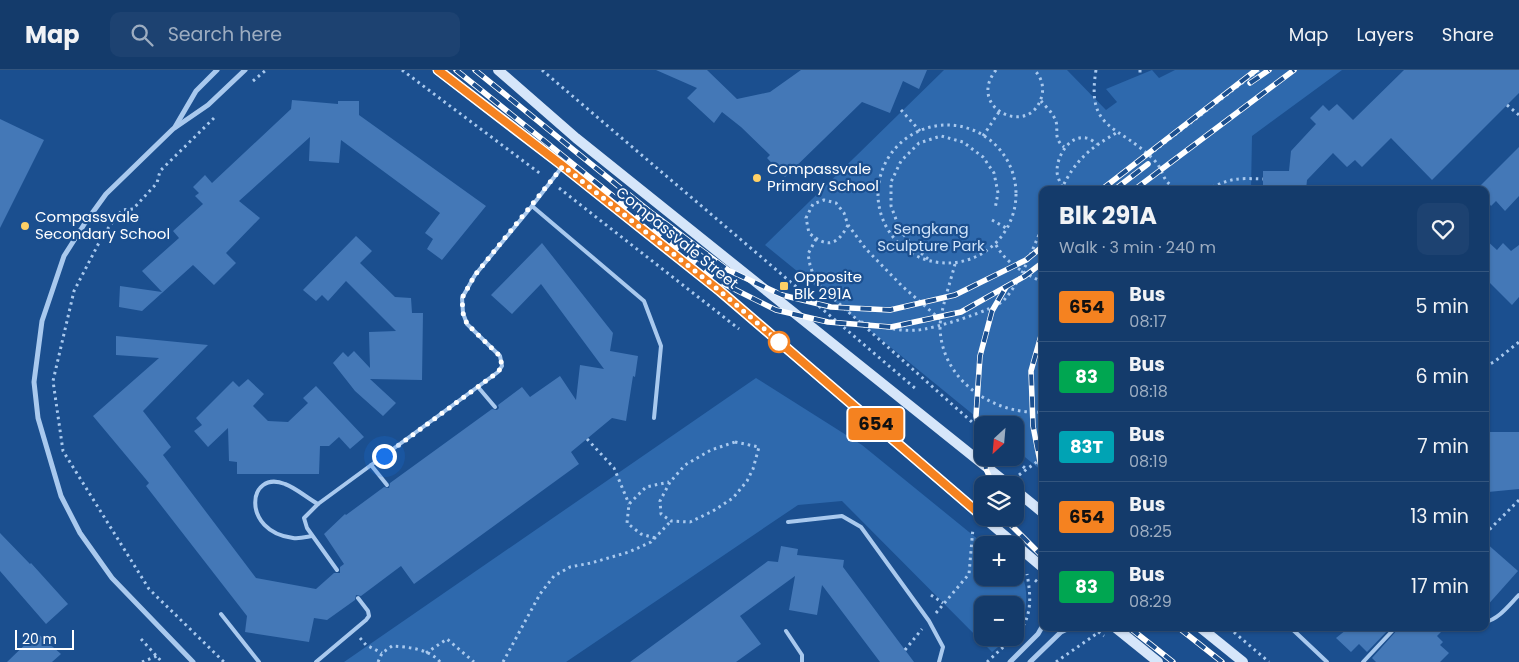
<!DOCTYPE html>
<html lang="en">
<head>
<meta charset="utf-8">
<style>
	:root { --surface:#143b6b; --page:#1d4271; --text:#f1f3f6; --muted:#9dadc1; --line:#33557e }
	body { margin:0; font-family:Poppins,sans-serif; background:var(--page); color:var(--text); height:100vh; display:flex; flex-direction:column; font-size:19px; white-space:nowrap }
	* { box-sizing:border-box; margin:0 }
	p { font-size:16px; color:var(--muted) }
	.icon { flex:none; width:28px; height:28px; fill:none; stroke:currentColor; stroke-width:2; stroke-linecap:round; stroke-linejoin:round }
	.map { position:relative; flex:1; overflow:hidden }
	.side { position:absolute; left:1039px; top:116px; width:450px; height:445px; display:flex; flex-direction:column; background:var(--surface); border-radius:10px; box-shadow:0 1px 4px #0004,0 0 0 1px var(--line) }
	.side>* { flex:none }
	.badge { padding:0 10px; border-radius:4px; font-size:18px; line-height:32px }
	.needle { width:32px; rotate:206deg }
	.fabs { position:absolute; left:974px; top:346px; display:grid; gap:10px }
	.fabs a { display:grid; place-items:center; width:50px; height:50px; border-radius:10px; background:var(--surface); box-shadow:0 1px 4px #0004,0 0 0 1px var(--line); font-size:25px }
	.scale { position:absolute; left:15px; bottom:12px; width:59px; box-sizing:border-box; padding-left:5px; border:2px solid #fff; border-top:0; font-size:14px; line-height:18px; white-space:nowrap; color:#fff; -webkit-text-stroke:4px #1b4f8f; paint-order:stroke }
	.you { position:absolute; width:25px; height:25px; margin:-12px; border:4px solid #fff; border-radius:50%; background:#1a73e8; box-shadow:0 0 0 8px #1a73e833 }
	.map>.badge { position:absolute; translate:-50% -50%; box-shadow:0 0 0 2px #fff }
	.round { display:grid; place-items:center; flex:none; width:52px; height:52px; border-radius:10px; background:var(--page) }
	.head { display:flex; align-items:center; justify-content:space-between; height:85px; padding:0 20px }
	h1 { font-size:24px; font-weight:700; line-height:38px }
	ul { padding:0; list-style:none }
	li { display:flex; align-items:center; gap:15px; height:70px; padding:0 20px; border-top:1px solid var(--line) }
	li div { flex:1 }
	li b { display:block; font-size:19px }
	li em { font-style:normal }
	li .badge { min-width:55px; font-weight:700; text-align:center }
	header { display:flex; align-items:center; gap:30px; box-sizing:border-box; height:70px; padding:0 25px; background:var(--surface); border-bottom:1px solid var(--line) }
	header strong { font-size:24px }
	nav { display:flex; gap:28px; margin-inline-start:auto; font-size:18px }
	.search { width:350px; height:45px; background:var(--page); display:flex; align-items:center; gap:12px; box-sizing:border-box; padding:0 18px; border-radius:10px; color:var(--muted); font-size:19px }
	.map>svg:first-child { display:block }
	.green { fill:#2e69ad }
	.building { fill:#4478b7 }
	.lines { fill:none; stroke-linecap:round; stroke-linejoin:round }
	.path { stroke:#a9c9ee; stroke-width:3; stroke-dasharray:2.5 4; stroke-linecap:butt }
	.lane { stroke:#a9c9ee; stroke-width:4 }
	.street { stroke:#a9c9ee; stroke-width:5 }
	.secondary { stroke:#d6e6fa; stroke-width:10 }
	.rail-casing { stroke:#fff; stroke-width:5.5 }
	.rail { stroke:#1b4f8f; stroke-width:4; stroke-dasharray:11; stroke-linecap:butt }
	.line-casing { stroke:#fff; stroke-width:11 }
	.line { stroke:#f58220; stroke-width:8 }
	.walk { stroke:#fff; stroke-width:5; stroke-dasharray:0 9 }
	.poi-dot { fill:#ffd166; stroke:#1b4f8f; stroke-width:2 }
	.stop-dot { fill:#fff; stroke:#f58220; stroke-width:2.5 }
	.labels { text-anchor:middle; stroke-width:4.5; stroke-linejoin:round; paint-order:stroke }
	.poi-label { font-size:15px; fill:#fff; stroke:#1b4f8f; text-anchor:start }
	.park-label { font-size:15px; fill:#cfe3fa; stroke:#1b4f8f }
	.street-label { font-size:15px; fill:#fff; stroke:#1b4f8f }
</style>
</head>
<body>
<header>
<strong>Map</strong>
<div class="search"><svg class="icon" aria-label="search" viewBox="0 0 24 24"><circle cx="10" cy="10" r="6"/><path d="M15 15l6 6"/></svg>Search here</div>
<nav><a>Map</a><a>Layers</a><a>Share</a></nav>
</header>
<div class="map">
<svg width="1519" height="592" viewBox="0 0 1519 592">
	<rect width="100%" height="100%" fill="#1b4f8f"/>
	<g class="green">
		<path d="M944,0H1067L1106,40L1117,32L1106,19L1152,0L1159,8L1175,0H1342L1252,66L1251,120H1042V401L1015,379V355H986L765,175Z"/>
		<path d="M756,308L862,375L985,475H982V508H1015V500C1018,502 1022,505 1023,508C1029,522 1027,552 1015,562V535H982V568H1009L992,582L842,431L798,435L566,592H344Z"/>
	</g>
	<g class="building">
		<path d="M656,0H707L737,29L770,22L801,0H927L919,19L903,11L890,43L862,32L785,107L767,88L770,85L741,57L722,42L714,53L687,28L697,18Z"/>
		<path d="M1404,0H1519V23L1432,110L1391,68L1362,97L1355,90L1347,97L1333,83L1307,110L1306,120H1263V101H1289L1291,81L1316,54L1310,48L1323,35L1329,41L1337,34L1353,50Z"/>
		<path d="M292,30L338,34V31H359V45L486,136L442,190L427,179L433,169L425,163L440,143L341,70L339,93L309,91L310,67L239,131L260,148L226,183L236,193L214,215L193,195L142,241L119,237L120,216L162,222L142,201L179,168L173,161L203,134L195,126L199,123L193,117L205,105L212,113L291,39Z"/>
		<path d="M0,49L44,70L0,158Z"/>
		<path d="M1519,77V126L1505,141L1496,131L1491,136L1485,128V120L1477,119Z"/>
		<path d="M356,166L372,181L360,193L395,227L411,228L412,243H423L422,310L370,309L396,333L383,346L355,321L333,293L343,282L348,287L354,281L370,298L369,262L396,261L346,211L328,231L322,225L316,231L303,220Z"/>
		<path d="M1485,169L1497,180L1503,173L1511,181L1519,175V227L1512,235L1485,208Z"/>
		<path d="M542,173L613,263L610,281L638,286L635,307L633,306L626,351L612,348L571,382L579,394L414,514L401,496L361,526L356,525L355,530L327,550L314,548L309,572L245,562L247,546L146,416L149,413L93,346L159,288L116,285V266L208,275L143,341L171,377L163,385L256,508L316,519L334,503H340V497L344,494L324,464L345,444L346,445L384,417L389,418L390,413L492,339L497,340L499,338L498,335L522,317L530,327L560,306L576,330L580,295L604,299L541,214L512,244L491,225Z"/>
		<path d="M248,309L264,324L253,336L268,351L288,352L308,333L303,328L316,316L364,367L350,379L339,367L329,376H320L319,404H237V392L229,391L228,358L208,377L194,361L202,355L196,348L233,311L239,317Z"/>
		<path d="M1485,362H1519V419L1488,422Z"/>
		<path d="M0,463L30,494L31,493L68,534L46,554L0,501Z"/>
		<path d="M1485,472L1518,501L1485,538Z"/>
		<path d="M781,476L798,479L797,485L844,490L843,497L914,592H880L822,515L817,545L789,540L795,506L740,546L761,574L736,592H630L768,491L778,492Z"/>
		<path d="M1343,558H1390L1367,582L1359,574L1351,582L1336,568L1346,560Z"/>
		<path d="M1399,558H1445L1437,566L1443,572L1440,575L1449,583L1440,592H1376L1372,588Z"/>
		<path d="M37,563L61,584L52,592H7Z"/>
	</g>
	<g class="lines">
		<g class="path">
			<path d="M402,0L542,105"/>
			<path d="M542,0L916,319"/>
			<path d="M996,0C965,39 1032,69 1042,25C1044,16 1041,6 1034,0"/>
			<path d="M1096,0C1086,61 1118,54 1153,89C1166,101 1159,111 1179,120"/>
			<path d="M1140,0V5"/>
			<path d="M253,11L266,0"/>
			<path d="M1041,31C1045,36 1051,41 1054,47C1061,59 1051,66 1064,77"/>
			<path d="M1507,35L1519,45"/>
			<path d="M901,40L920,61"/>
			<path d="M214,48L160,101L157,113L133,139L122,140L103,165L74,221L53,311L63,381L149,519L224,592"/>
			<circle cx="947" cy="124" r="69"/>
			<path d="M983,66L999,42"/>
			<path d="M1149,85L1259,0"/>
			<path d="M1062,117C1060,112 1057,106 1057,101C1057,86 1069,65 1086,68C1090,68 1094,72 1097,74"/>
			<path d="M559,118L739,259"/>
			<path d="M1061,120C1075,90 1090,78 1118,62"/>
			<path d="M1206,120C1231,108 1236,108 1263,109"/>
			<path d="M992,150L1008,159"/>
			<path d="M848,155C837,176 827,178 809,163L806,148L813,134L824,130L836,133L844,143L848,155L866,179L902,216L941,250"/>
			<path d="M816,169L808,184L810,195L816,213L982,361"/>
			<path d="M996,175C1007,194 1023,202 1042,212"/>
			<path d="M928,189L913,176L900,160L891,136V112L901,91L919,73L941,66L963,72L983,87L994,103L998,123L995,139"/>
			<path d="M955,194C951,210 940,242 940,257C941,310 993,345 1042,342"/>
			<path d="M861,252C879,256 899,262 918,260C933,259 995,240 1004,230C1022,210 1031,182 1042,158"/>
			<path d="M1485,296L1494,292L1519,272"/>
			<path d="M587,369L614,398L629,434"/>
			<path d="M735,372L759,377L753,399L747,411L733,428L713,441L690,452L671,451L661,444L660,431L670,412L685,395L711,380Z"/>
			<path d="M1013,388L1026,399"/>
			<path d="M1019,405L1042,388"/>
			<path d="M1485,412H1487"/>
			<path d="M1485,460L1487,462L1519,430"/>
			<path d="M655,468L641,464L627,453L629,434L646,417L669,412"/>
			<path d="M1035,510L1042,516"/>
			<path d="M931,525L943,533"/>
			<path d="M936,543L969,504L973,458"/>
			<path d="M1093,558L1104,566"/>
			<path d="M1229,558L1269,592"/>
			<path d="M1015,566C1033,549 1031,526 1027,504"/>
			<path d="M360,568L366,575L382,583"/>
			<path d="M141,569L162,592"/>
			<path d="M905,580L922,559"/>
			<path d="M426,583L447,569L474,592"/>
			<path d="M142,592L157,586"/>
			<path d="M378,592L382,583L392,576C408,577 430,579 440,592"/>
			<path d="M503,592L540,524L554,506L570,497L591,493L629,482L651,472L671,451"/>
			<path d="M987,592L1013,568"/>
			<path d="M1056,592L1099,562"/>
		</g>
		<g class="lane">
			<path d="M532,136L644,231L661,276L654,348"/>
			<path d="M478,317L495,337"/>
			<path d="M371,395L387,415"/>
			<path d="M788,452L842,446L861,457L929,551L943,577L939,592"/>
			<path d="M312,466C306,467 299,469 293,468C241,462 247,399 285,414C296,418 307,428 318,434"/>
			<path d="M337,500L307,458L304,448L318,434L498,302L502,296L500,286L467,254L463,243L462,228L475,205L532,136L562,97"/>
			<path d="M221,544L259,592"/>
			<path d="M1485,552C1499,549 1509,535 1519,525"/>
			<path d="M1291,558L1327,592"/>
			<path d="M786,561L802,585V592"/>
			<path d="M316,592L366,550L369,546L368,541L358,528"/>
			<path d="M1363,592L1395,558"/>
		</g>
		<g class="street">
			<path d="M175,57L196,21L217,0"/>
			<path d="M193,592L112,508L80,463L61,426L38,348L34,312L42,251L64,186L85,153L106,124L173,59L208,35L245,0"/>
			<path d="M1010,592L1038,564L1042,557"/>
			<path d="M1030,592L1061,562L1069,558"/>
		</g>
		<g class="secondary">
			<path d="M438,0L563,96L720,221L982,446"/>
			<path d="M498,0L576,68L1009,415"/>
			<path d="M1015,420L1042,442"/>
			<path d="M984,448L1042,497"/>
			<path d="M1116,558L1158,592"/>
			<path d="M1201,558L1243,592"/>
		</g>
		<g class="rail-casing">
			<g id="rail">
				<path d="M456,0L720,212L776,240L828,252L891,257L961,242L1025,206L1042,193"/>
				<path d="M475,0L649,141L728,200L782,225L831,237L890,240L955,225L1026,190L1042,177"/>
				<path d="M1250,13L1269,0"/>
				<path d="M1101,120L1256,0"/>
				<path d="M1114,120L1148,94"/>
				<path d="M1134,120L1294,0"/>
				<path d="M1042,262L1031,301L1033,356L1042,402"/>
				<path d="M982,381L976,346L980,286L992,241L1006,217"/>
				<path d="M984,388L986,399L993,415"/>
				<path d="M1007,448L1010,454L1042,486"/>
				<path d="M1130,558L1173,592"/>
				<path d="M1179,558L1222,592"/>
			</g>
		</g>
		<use href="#rail" class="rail"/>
	</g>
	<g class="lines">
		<g class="line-casing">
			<path id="line" d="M438,0L563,96L720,221L982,446"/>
		</g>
		<use href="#line" class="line"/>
		<path class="walk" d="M384,386L498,302L502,296L500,286L467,254L463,243L462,228L475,205L563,96L720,221L783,275L779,272"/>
	</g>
	<g class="poi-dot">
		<circle cx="757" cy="108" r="5"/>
		<circle cx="25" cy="156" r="5"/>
		<rect x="779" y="211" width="10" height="10" rx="2.5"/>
	</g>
	<circle class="stop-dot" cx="779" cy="272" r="10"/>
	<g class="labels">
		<g class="poi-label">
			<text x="767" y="104">Compassvale<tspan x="767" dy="17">Primary School</tspan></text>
			<text x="35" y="152">Compassvale<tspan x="35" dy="17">Secondary School</tspan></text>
			<text x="794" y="212">Opposite<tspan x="794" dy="17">Blk 291A</tspan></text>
		</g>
		<g class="park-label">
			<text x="931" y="164">Sengkang<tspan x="931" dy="17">Sculpture Park</tspan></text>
		</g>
		<g class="street-label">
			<text transform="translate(677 168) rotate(39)" y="5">Compassvale Street</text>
		</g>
	</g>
</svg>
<div class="fabs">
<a><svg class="needle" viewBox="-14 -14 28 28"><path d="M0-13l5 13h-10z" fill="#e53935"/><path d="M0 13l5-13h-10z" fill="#9dadc1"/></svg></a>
<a><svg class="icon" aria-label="layers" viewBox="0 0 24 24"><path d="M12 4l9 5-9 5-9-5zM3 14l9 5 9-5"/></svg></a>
<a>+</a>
<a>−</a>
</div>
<div class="scale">20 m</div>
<div class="you" style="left:384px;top:386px"></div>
<b class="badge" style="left:876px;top:354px;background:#f58220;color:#111">654</b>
<section class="side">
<div class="head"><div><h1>Blk 291A</h1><p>Walk · 3 min · 240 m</p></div><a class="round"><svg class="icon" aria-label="heart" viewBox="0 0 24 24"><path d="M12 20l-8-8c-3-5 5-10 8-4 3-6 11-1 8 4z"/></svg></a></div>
<ul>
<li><span class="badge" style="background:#f58220;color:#111">654</span><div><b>Bus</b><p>08:17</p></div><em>5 min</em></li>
<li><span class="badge" style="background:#00a651;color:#fff">83</span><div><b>Bus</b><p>08:18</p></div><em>6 min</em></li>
<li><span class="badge" style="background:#00a3b4;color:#fff">83T</span><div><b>Bus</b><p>08:19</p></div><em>7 min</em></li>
<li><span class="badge" style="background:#f58220;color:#111">654</span><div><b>Bus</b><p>08:25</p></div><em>13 min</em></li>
<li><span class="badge" style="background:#00a651;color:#fff">83</span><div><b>Bus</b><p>08:29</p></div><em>17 min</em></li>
</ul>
</section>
</div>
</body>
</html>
